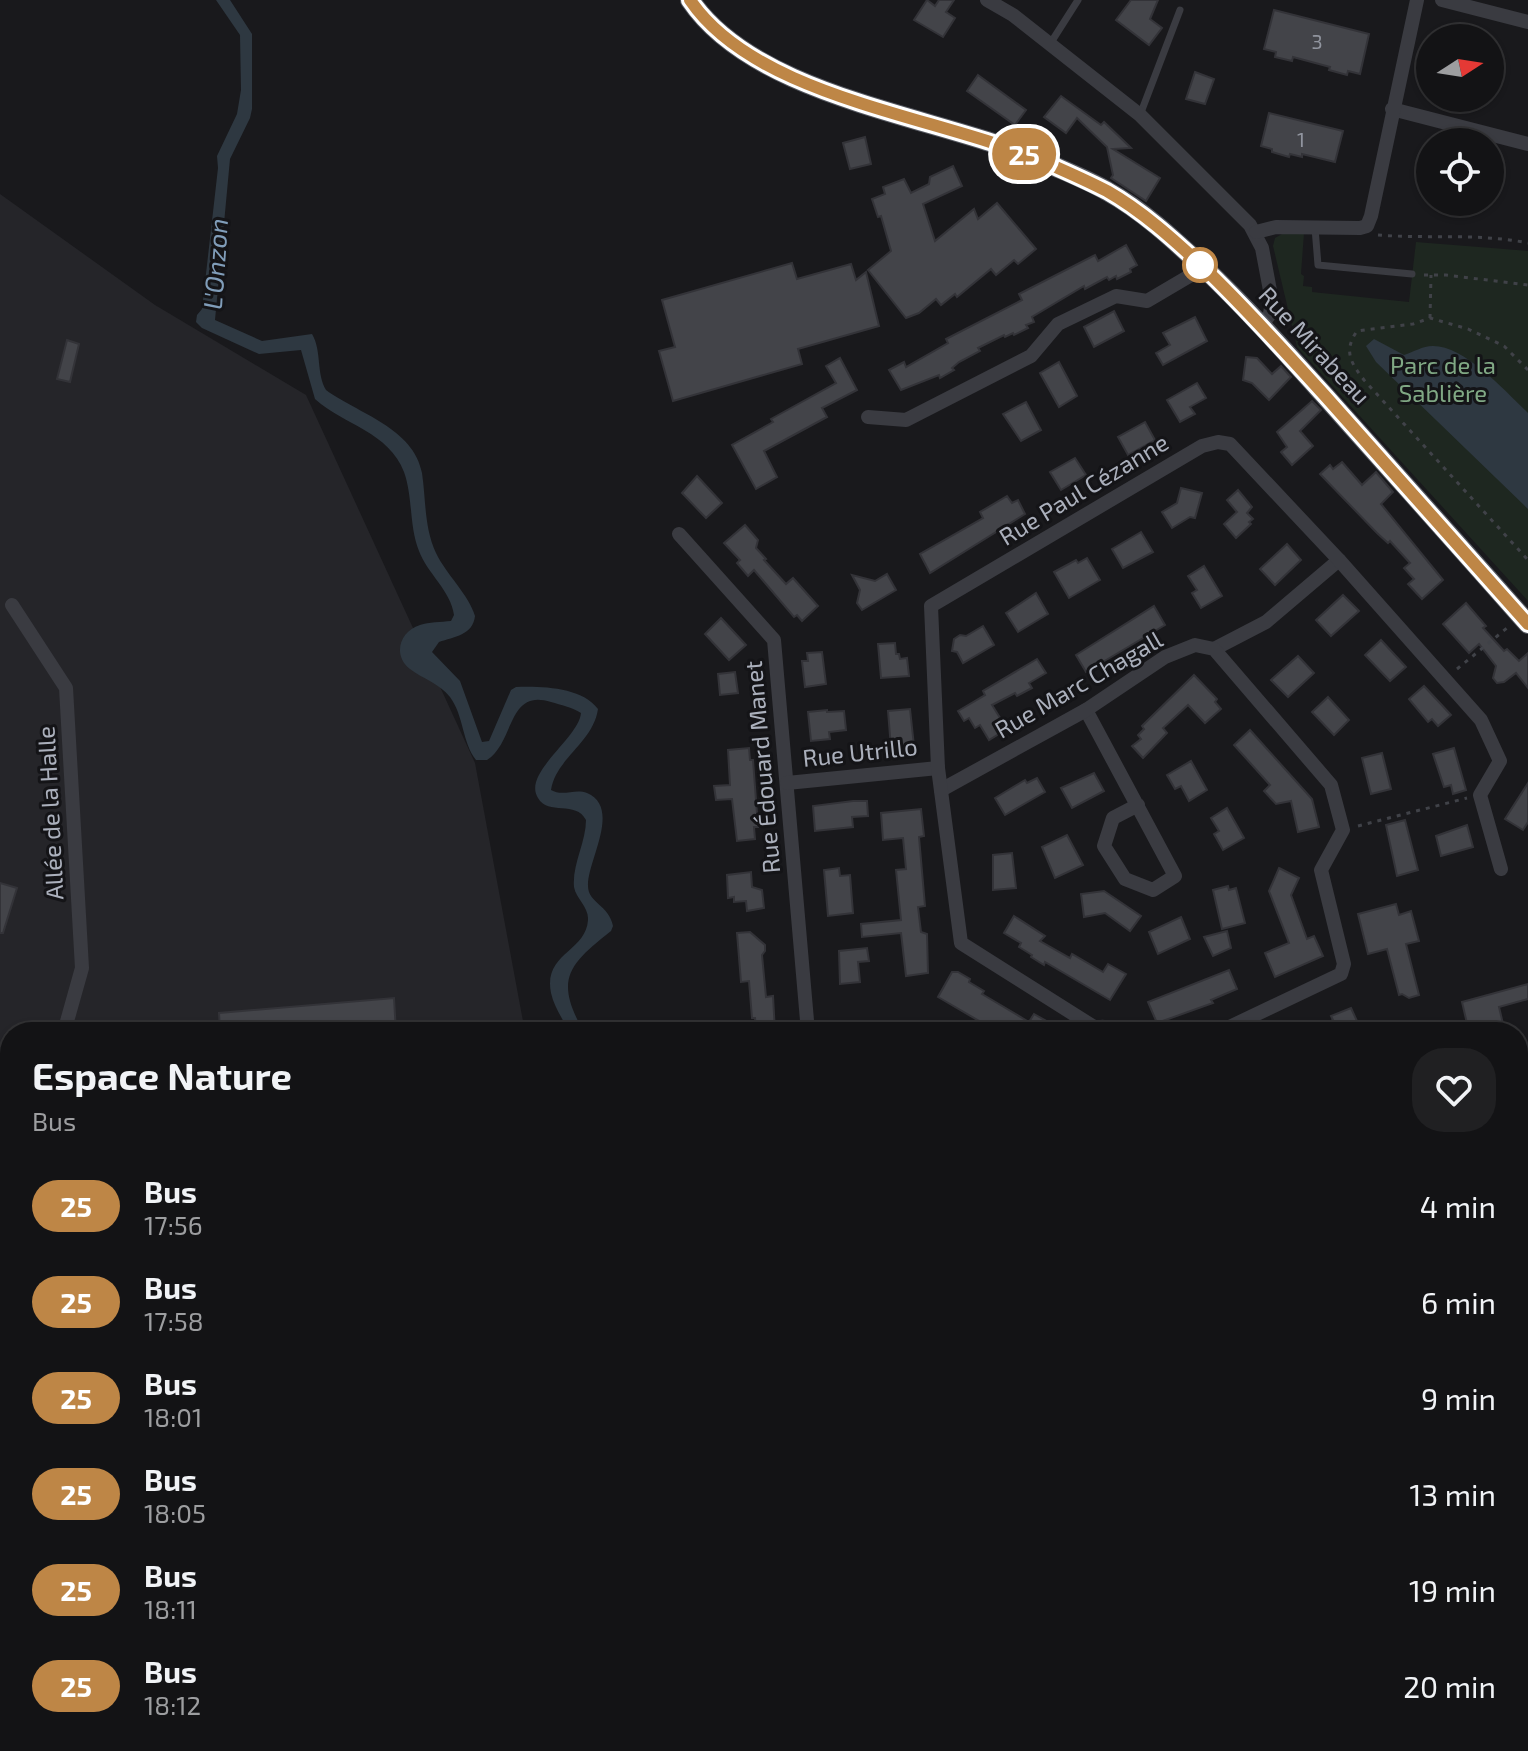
<!DOCTYPE html>
<html lang="fr">
<head>
<meta charset="utf-8">
<style>
	:root { --surface:#131315; --page:#202022; --text:#f1f3f6; --muted:#9d9ea0; --line:#323234 }
	body { margin:0; font-family:"Exo 2",sans-serif; background:var(--page); color:var(--text); height:100vh; display:flex; flex-direction:column; font-size:30px; white-space:nowrap }
	* { box-sizing:border-box; margin:0 }
	p { font-size:26px; color:var(--muted) }
	.icon { flex:none; width:44px; height:44px; fill:none; stroke:currentColor; stroke-width:2; stroke-linecap:round; stroke-linejoin:round }
	.map { position:relative; flex:1; overflow:hidden }
	.side { position:absolute; left:0px; top:1022px; width:1528px; height:730px; display:flex; flex-direction:column; background:var(--surface); border-radius:32px 32px 0 0; box-shadow:0 2px 6px #0004,0 0 0 2px var(--line) }
	.side>* { flex:none }
	.badge { padding:0 16px; border-radius:26px; font-size:28px; line-height:52px }
	.needle { width:52px; rotate:78deg }
	.buttons { position:absolute; left:1416px; top:24px; display:grid; gap:16px }
	.buttons a { display:grid; place-items:center; width:88px; height:88px; border-radius:50%; background:var(--surface); box-shadow:0 2px 6px #0004,0 0 0 2px var(--line); font-size:40px }
	.map>.badge { position:absolute; translate:-50% -50%; box-shadow:0 0 0 4px #fff }
	.round { display:grid; place-items:center; flex:none; width:84px; height:84px; border-radius:32px; background:var(--page) }
	.headline { display:flex; align-items:center; justify-content:space-between; height:136px; padding:0 32px }
	h1 { font-size:38px; font-weight:700; line-height:60px }
	ul { padding:0; list-style:none }
	li { display:flex; align-items:center; gap:24px; height:96px; padding:0 32px }
	li div { flex:1 }
	li b { display:block; font-size:30px }
	li em { font-style:normal }
	li .badge { min-width:88px; font-weight:700; text-align:center }
	.map>svg:first-child { display:block }
	.built { fill:#252529 }
	.green { fill:#1e2720 }
	.water { fill:#2e3841 }
	.building { fill:#434449; stroke:#333338; stroke-width:2 }
	.lines { fill:none; stroke-linecap:round; stroke-linejoin:round }
	.path { stroke:#404248; stroke-width:3; stroke-dasharray:4 6; stroke-linecap:butt }
	.service { stroke:#3a3b41; stroke-width:7 }
	.minor { stroke:#3a3b41; stroke-width:14 }
	.tertiary { stroke:#3a3b41; stroke-width:16 }
	.primary { stroke:#555860; stroke-width:20 }
	.line-casing { stroke:#fff; stroke-width:18 }
	.line { stroke:#be8646; stroke-width:12 }
	.stop-dot { fill:#fff; stroke:#be8646; stroke-width:4 }
	.labels { text-anchor:middle; stroke-width:6; stroke-linejoin:round; paint-order:stroke }
	.number-label { font-size:20px; fill:#91959f }
	.street-label { font-size:24px; fill:#abb0bc; stroke:#141417 }
	.park-label { font-size:24px; fill:#80a884; stroke:#141417 }
	.water-label { font-size:26px; font-style:italic; fill:#809db9; stroke:#141417 }
</style>
</head>
<body>
<div class="map">
<svg width="1528" height="1751" viewBox="0 0 1528 1751">
	<rect width="100%" height="100%" fill="#19191c"/>
	<path class="built" d="M0,194L155,305L306,395L475,763L525,1032H10V1742H579L577,1751H0Z"/>
	<path class="green" d="M1304,233L1301,274L1304,276L1303,286L1312,287V292L1409,302L1416,242L1528,251V601L1297,347L1273,246L1275,238L1282,234Z"/>
	<g class="water">
		<path d="M216,0H230L252,34V109L250,118L230,159L215,320L262,341L312,334C322,351 316,373 326,390C357,413 414,428 422,473C426,500 424,527 436,553C446,574 469,595 475,616C473,635 454,637 439,642L432,652L460,681L482,742L489,741L511,690L516,687C541,686 582,687 598,709C593,743 556,758 551,790C563,797 575,788 587,793C622,808 587,861 588,886C588,903 609,905 613,926L611,931C568,965 554,980 584,1032H569C563,1019 554,1007 551,993C543,953 586,952 588,920C589,907 576,899 574,887C572,865 586,842 586,820C576,800 548,816 538,798C522,773 579,738 581,713C572,707 561,705 551,702C507,688 515,742 487,760H476C462,742 464,716 450,697C439,683 423,679 410,669C392,655 400,631 420,625C429,622 441,622 451,621L454,615C451,591 427,573 419,551C409,526 413,497 404,472C389,432 344,425 315,399L301,350L259,354L202,328L196,322L197,315L202,309L218,168L217,156L237,114L241,90L240,35Z"/>
		<path d="M1374,339L1404,355C1414,352 1422,346 1433,346C1465,346 1505,391 1528,413V509L1376,362L1366,346Z"/>
	</g>
	<g class="building">
		<path d="M927,0L935,6L939,0H954L946,12L955,18L943,37L914,20Z"/>
		<path d="M1131,0H1158L1150,19L1162,28L1149,45L1116,20Z"/>
		<path d="M1274,10L1369,34L1360,74L1348,71L1347,75L1329,70L1330,67L1293,57L1292,61L1275,57L1276,52L1264,49Z"/>
		<path d="M1195,72L1214,79L1205,104L1186,99Z"/>
		<path d="M978,75L1026,110L1015,125L967,91Z"/>
		<path d="M1061,96L1101,125L1104,122L1131,148L1113,149L1160,178L1146,201L1111,178L1113,175L1107,147L1077,118L1066,133L1044,117Z"/>
		<path d="M1269,113L1343,131L1335,162L1302,154V157L1290,154L1289,157L1272,152V149L1261,146Z"/>
		<path d="M865,137L871,164L850,169L843,143Z"/>
		<path d="M953,166L962,186L923,204L935,241L974,209L978,219L997,203L1036,249L1018,264L1014,260L996,275L991,269L957,297L955,294L941,305L936,299L919,313L906,318L868,270L891,251L881,216L878,217L872,199L885,194L883,187L904,179L911,193L929,184L930,177Z"/>
		<path d="M1126,245L1137,265L1130,269L1131,272L1117,279L1116,276L1109,280L1107,277L1085,289L1084,286L1032,317L1034,322L1026,325L1028,328L1014,335L1013,333L1005,337L1004,335L978,348L980,351L959,362L952,368L954,370L940,378L939,375L901,390L889,370L904,362L906,367L948,343L946,339L1022,300L1019,294L1095,255L1098,261Z"/>
		<path d="M792,263L797,279L851,264L856,280L866,272L879,326L798,349L802,364L673,401L659,351L675,347L662,300Z"/>
		<path d="M1114,311L1124,331L1094,347L1084,327Z"/>
		<path d="M1195,317L1207,341L1163,365L1156,353L1170,345L1163,333Z"/>
		<path d="M67,340L79,344L70,382L57,379Z"/>
		<path d="M1246,357L1257,358L1272,374L1281,366L1291,377L1269,400L1252,383L1243,380Z"/>
		<path d="M840,358L857,390L822,408L827,417L764,451L777,477L756,489L732,445L773,422L771,419L836,383L826,366Z"/>
		<path d="M1059,362L1077,396L1059,407L1040,373Z"/>
		<path d="M1197,383L1206,398L1190,407L1195,414L1180,422L1167,400Z"/>
		<path d="M1312,401L1321,410L1300,431L1313,446L1292,465L1281,452L1287,447L1277,432Z"/>
		<path d="M1026,402L1041,430L1021,441L1003,414Z"/>
		<path d="M1145,422L1155,440L1128,455L1118,437Z"/>
		<path d="M1075,458L1086,475L1061,490L1050,472Z"/>
		<path d="M1342,462L1362,485L1376,472L1393,492L1381,504L1443,580L1422,599L1408,584L1414,579L1404,568L1410,563L1390,541L1388,543L1377,533L1320,474L1330,465L1333,469Z"/>
		<path d="M697,476L722,503L706,518L682,493Z"/>
		<path d="M1181,488L1202,493L1195,518L1190,517L1172,528L1162,512L1177,503Z"/>
		<path d="M1238,490L1252,507L1247,513L1253,519L1249,522L1251,524L1236,538L1224,524L1237,512L1227,500Z"/>
		<path d="M1007,496L1012,503L1018,500L1025,514L930,573L920,554L983,518L980,512Z"/>
		<path d="M745,525L758,540L756,548L766,559L764,560L786,584L793,578L818,606L802,621L797,615L794,617L754,570L748,576L737,563L740,560L724,543Z"/>
		<path d="M1141,532L1153,552L1123,568L1112,549Z"/>
		<path d="M1287,544L1301,560L1275,585L1260,569Z"/>
		<path d="M1087,558L1100,580L1069,598L1054,572L1076,560L1078,563Z"/>
		<path d="M1204,566L1222,596L1201,608L1192,593L1197,590L1188,576Z"/>
		<path d="M887,574L896,590L862,610L857,603L860,590L852,575L875,581Z"/>
		<path d="M1036,593L1048,614L1018,632L1006,613Z"/>
		<path d="M1343,595L1359,611L1331,636L1316,620Z"/>
		<path d="M1466,603L1486,626L1483,628L1504,651L1507,649L1519,661L1528,653V688L1516,673L1504,682L1497,683L1493,678L1496,666L1479,644L1469,653L1443,624Z"/>
		<path d="M1154,606L1165,625L1086,672L1076,655Z"/>
		<path d="M721,618L746,645L729,660L705,634Z"/>
		<path d="M983,626L994,645L963,663L957,652L952,651L954,639L960,635L966,636Z"/>
		<path d="M1381,640L1406,667L1390,681L1365,655Z"/>
		<path d="M895,643L896,654H899L900,659L907,658L909,676L881,678L878,644Z"/>
		<path d="M822,652L826,684L805,687L802,661H808L807,653Z"/>
		<path d="M1298,656L1314,673L1288,697L1271,680Z"/>
		<path d="M1037,659L1046,673L1029,683L1032,688L1017,696L1015,693L992,705L1007,729L989,740L980,725L975,728L969,718L964,721L958,711L985,695L983,691Z"/>
		<path d="M735,672L738,693L720,695L718,674Z"/>
		<path d="M1194,675L1217,699L1215,702L1221,709L1205,723L1188,705L1163,728L1167,733L1143,758L1132,746L1141,739L1138,735L1144,729L1142,726Z"/>
		<path d="M1424,686L1451,715L1438,726L1432,719L1428,722L1409,699Z"/>
		<path d="M1328,697L1349,720L1334,735L1312,712Z"/>
		<path d="M910,709L914,746L891,748L888,711Z"/>
		<path d="M827,710V712L844,711L846,730L829,732L830,739L811,741L808,712Z"/>
		<path d="M1250,730L1312,799L1319,827L1298,832L1291,801L1276,804L1264,791L1270,785L1234,745Z"/>
		<path d="M749,748L750,760H753L758,827H754L755,839L737,841L732,799L716,800L714,786L730,785L728,750Z"/>
		<path d="M1454,748L1466,790L1453,794L1451,785L1444,787L1433,754Z"/>
		<path d="M1382,753L1391,789L1371,794L1362,758Z"/>
		<path d="M1191,761L1207,790L1189,801L1181,786L1175,789L1167,775Z"/>
		<path d="M1094,773L1104,791L1072,808L1061,788Z"/>
		<path d="M1037,778L1045,792L1005,815L995,798L1025,780L1027,783Z"/>
		<path d="M1528,783V822L1523,830L1505,819Z"/>
		<path d="M853,801H867L868,816L852,817L853,827L815,831L813,806Z"/>
		<path d="M1227,808L1244,838L1223,850L1214,834L1219,831L1211,818Z"/>
		<path d="M921,809L924,836L919,837L925,906L918,907L921,932L927,934L928,973L906,976L901,933L862,937L861,924L901,920L896,870L906,869L903,838L883,840L881,813Z"/>
		<path d="M1405,820L1418,870L1397,876L1386,825Z"/>
		<path d="M1467,825L1473,847L1441,856L1436,836Z"/>
		<path d="M1067,835L1083,865L1055,878L1042,847Z"/>
		<path d="M1012,853L1016,888L993,890V855Z"/>
		<path d="M839,868L840,876L850,875L853,913L828,916L824,870Z"/>
		<path d="M1279,868L1299,878L1291,895L1307,939L1314,936L1323,956L1275,977L1265,953L1289,943L1269,891Z"/>
		<path d="M751,872L752,887L762,890L764,908L747,911L746,901L734,902V897L728,898L727,875Z"/>
		<path d="M0,883L17,888L3,933H0Z"/>
		<path d="M1228,886L1229,890L1236,888L1245,923L1222,929L1213,890Z"/>
		<path d="M1104,891L1141,916L1130,931L1105,913L1084,917L1081,894Z"/>
		<path d="M1396,904L1399,915L1411,911L1419,941L1406,944L1419,995L1409,998L1402,994L1399,995L1387,949L1368,954L1358,914Z"/>
		<path d="M1014,916L1045,936L1040,941L1070,958L1072,954L1103,972L1108,964L1126,974L1110,1000L1045,962L1044,965L1031,957L1032,955L1019,947L1021,943L1004,933Z"/>
		<path d="M1181,917L1190,939L1158,954L1149,932Z"/>
		<path d="M1227,931L1231,948L1213,956L1204,937Z"/>
		<path d="M750,932L765,945V951L762,955L766,997L773,996L775,1032H756L755,1018H752L749,981L741,982L737,933Z"/>
		<path d="M867,948L869,961L858,962L860,982L840,984L839,951Z"/>
		<path d="M1229,970L1237,989L1211,1000L1213,1003L1157,1023L1148,1002Z"/>
		<path d="M952,972H958L970,979L969,982L984,991L982,994L1029,1022L1034,1014L1066,1032H998L938,997Z"/>
		<path d="M1528,984V999L1499,1007L1504,1028L1487,1032H1469L1462,1002Z"/>
		<path d="M394,998L396,1032H220L219,1013Z"/>
		<path d="M1351,1008L1362,1032H1309L1333,1020L1331,1016Z"/>
	</g>
	<g class="lines">
		<g class="path">
			<path d="M1378,235C1428,239 1479,233 1528,243"/>
			<path d="M1424,275H1446L1528,285"/>
			<path d="M1430,318L1431,275"/>
			<path d="M1528,370L1504,346L1468,329L1430,318L1413,324L1357,331C1343,351 1351,363 1364,380L1528,560"/>
			<path d="M1457,669L1507,628"/>
			<path d="M1358,826L1467,798"/>
			<path d="M614,1751L621,1742"/>
			<path d="M773,1751L776,1742"/>
		</g>
		<g class="service">
			<path d="M1050,44L1078,0"/>
			<path d="M1140,115L1180,10"/>
			<path d="M1315,228L1318,265L1412,274"/>
		</g>
		<g class="minor">
			<path d="M987,0L1013,15L1140,115L1250,225L1262,248L1272,301L1270,314L1262,325"/>
			<path d="M1442,0L1528,22"/>
			<path d="M1392,109L1528,144"/>
			<path d="M1256,232L1276,227L1360,228L1367,226L1371,216L1417,0"/>
			<path d="M868,417L906,420L1031,356L1058,324L1116,296L1147,301L1203,268"/>
			<path d="M679,534L774,640L808,1032"/>
			<path d="M12,605L66,688L82,968L64,1032"/>
			<path d="M1214,649L1266,622L1339,560"/>
			<path d="M1086,710L1175,876L1153,890L1125,879L1104,846L1113,818L1138,805"/>
			<path d="M787,783L938,768"/>
			<path d="M941,790L1086,710L1165,657L1195,645L1214,649L1331,785L1343,830L1321,870L1344,964L1341,974L1219,1032"/>
			<path d="M1094,1027L961,943L938,768L931,606L1202,446L1218,442L1230,444L1339,560L1481,720L1500,761L1480,795L1501,869"/>
			<path d="M1088,1032C1098,1024 1109,1026 1120,1032"/>
			<path d="M1518,1068L1528,1065"/>
			<path d="M1518,1154H1528"/>
			<path d="M0,1260L10,1225"/>
			<path d="M1518,1684L1520,1670L1528,1672"/>
			<path d="M324,1751L325,1742"/>
			<path d="M1506,1751L1507,1742"/>
		</g>
		<g class="tertiary">
			<path d="M0,1313L10,1316"/>
			<path d="M977,1742L1016,1751"/>
		</g>
		<path class="primary" d="M690,0C757,99 941,116 1047,163C1067,172 1088,180 1107,191C1142,210 1173,239 1202,266C1249,310 1292,359 1335,407C1399,479 1464,551 1528,624"/>
	</g>
	<g class="lines">
		<g class="line-casing">
			<path id="line" d="M690,0C757,99 941,116 1047,163C1067,172 1088,181 1107,191C1142,211 1173,239 1202,266C1246,308 1286,353 1327,398C1394,473 1461,548 1528,624"/>
		</g>
		<use href="#line" class="line"/>
	</g>
	<circle class="stop-dot" cx="1200" cy="265" r="16"/>
	<g class="labels">
		<g class="number-label">
			<text x="1317" y="49">3</text>
			<text x="1301" y="147">1</text>
		</g>
		<g class="street-label">
			<text transform="translate(1314 346) rotate(47)" y="8">Rue Mirabeau</text>
			<text transform="translate(1084 490) rotate(-31)" y="8">Rue Paul Cézanne</text>
			<text transform="translate(1079 685) rotate(-30)" y="8">Rue Marc Chagall</text>
			<text transform="translate(860 753) rotate(-6)" y="8">Rue Utrillo</text>
			<text transform="translate(763 767) rotate(-95)" y="8">Rue Édouard Manet</text>
			<text transform="translate(51 813) rotate(-93)" y="8">Allée de la Halle</text>
		</g>
		<g class="park-label">
			<text x="1443" y="374">Parc de la<tspan x="1443" dy="28">Sablière</tspan></text>
		</g>
		<g class="water-label">
			<text transform="translate(216 264) rotate(-86)" y="9">L'Onzon</text>
		</g>
	</g>
</svg>
<div class="buttons">
<a><svg class="needle" viewBox="-14 -14 28 28"><path d="M0-13l5 13h-10z" fill="#e53935"/><path d="M0 13l5-13h-10z" fill="#9d9ea0"/></svg></a>
<a><svg class="icon" aria-label="locate" viewBox="0 0 24 24"><circle cx="12" cy="12" r="6"/><path d="M12 2v4M12 18v4M2 12h4M18 12h4"/></svg></a>
</div>
<b class="badge" style="left:1024px;top:154px;background:#be8646;color:#fff">25</b>
<section class="side">
<div class="headline"><div><h1>Espace Nature</h1><p>Bus</p></div><a class="round"><svg class="icon" aria-label="heart" viewBox="0 0 24 24"><path d="M12 20l-8-8c-3-5 5-10 8-4 3-6 11-1 8 4z"/></svg></a></div>
<ul>
<li><span class="badge" style="background:#be8646;color:#fff">25</span><div><b>Bus</b><p>17:56</p></div><em>4 min</em></li>
<li><span class="badge" style="background:#be8646;color:#fff">25</span><div><b>Bus</b><p>17:58</p></div><em>6 min</em></li>
<li><span class="badge" style="background:#be8646;color:#fff">25</span><div><b>Bus</b><p>18:01</p></div><em>9 min</em></li>
<li><span class="badge" style="background:#be8646;color:#fff">25</span><div><b>Bus</b><p>18:05</p></div><em>13 min</em></li>
<li><span class="badge" style="background:#be8646;color:#fff">25</span><div><b>Bus</b><p>18:11</p></div><em>19 min</em></li>
<li><span class="badge" style="background:#be8646;color:#fff">25</span><div><b>Bus</b><p>18:12</p></div><em>20 min</em></li>
</ul>
</section>
</div>
</body>
</html>
